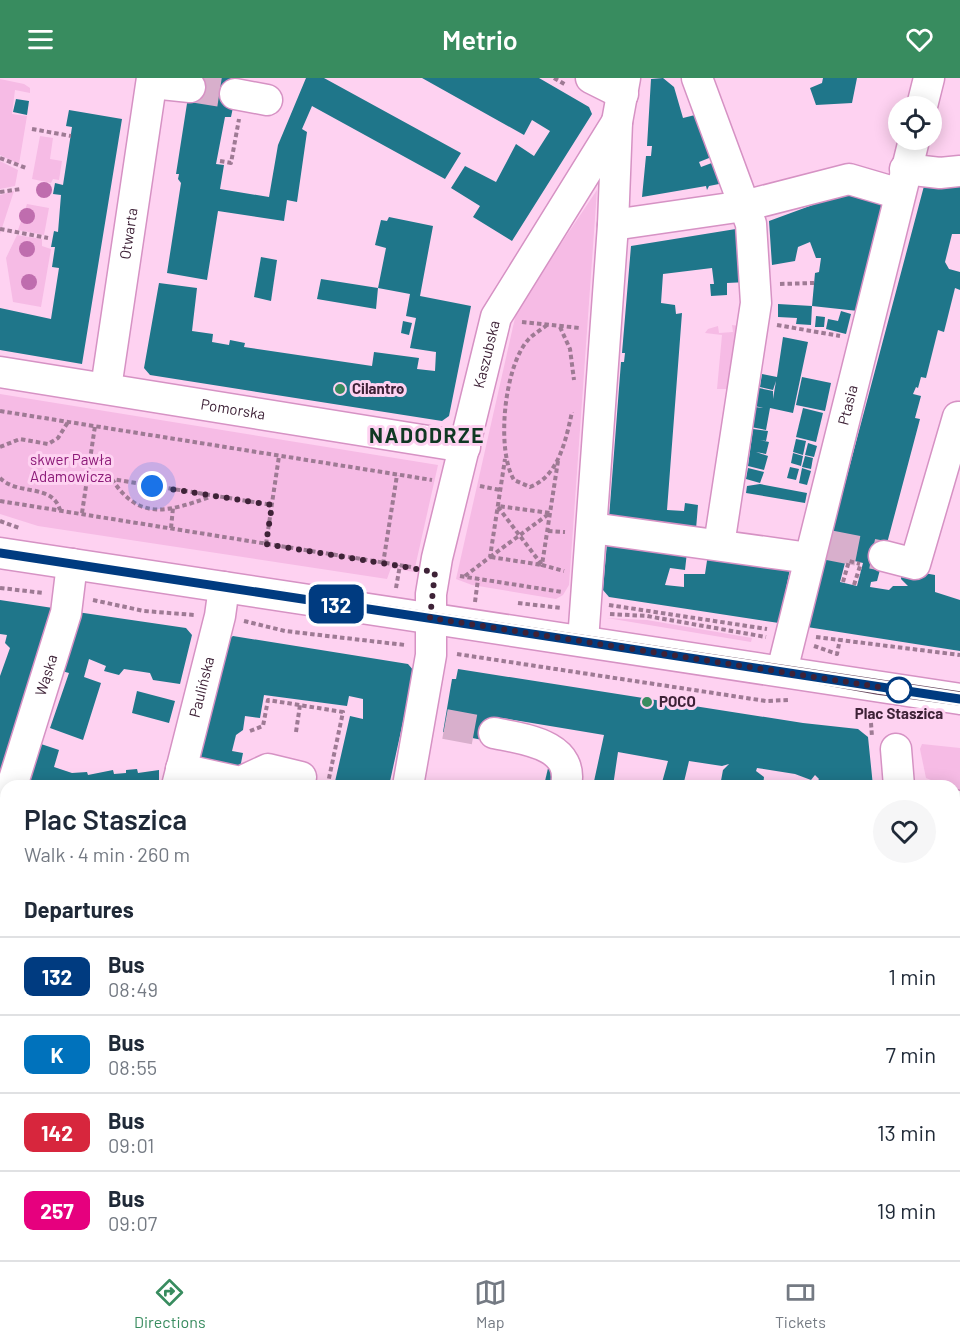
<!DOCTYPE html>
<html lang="en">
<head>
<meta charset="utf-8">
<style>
	:root { --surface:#fff; --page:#f6f6f7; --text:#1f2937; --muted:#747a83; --line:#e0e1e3; --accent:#388c5f }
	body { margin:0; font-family:Barlow,sans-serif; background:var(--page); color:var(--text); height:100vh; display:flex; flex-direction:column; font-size:22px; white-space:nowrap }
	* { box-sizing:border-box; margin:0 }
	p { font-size:20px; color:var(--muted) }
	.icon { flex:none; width:33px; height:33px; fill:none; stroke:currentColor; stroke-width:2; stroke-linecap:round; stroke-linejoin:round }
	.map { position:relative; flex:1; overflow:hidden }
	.drawer { position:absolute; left:0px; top:702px; width:960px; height:480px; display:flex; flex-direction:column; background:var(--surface); border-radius:18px 18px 0 0; box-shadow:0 3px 15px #0003 }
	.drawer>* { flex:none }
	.badge { padding:0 12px; border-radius:9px; font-size:21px; line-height:39px }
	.fabs { position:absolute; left:888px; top:18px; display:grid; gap:12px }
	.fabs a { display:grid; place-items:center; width:54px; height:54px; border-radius:50%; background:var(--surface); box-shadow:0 3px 15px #0003; font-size:30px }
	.you { position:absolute; width:30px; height:30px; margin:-15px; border:4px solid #fff; border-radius:50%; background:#1a73e8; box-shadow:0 0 0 9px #1a73e833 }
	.map>.badge { position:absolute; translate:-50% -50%; box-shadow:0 0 0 3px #fff }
	h2 { padding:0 24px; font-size:22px; line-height:54px }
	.round { display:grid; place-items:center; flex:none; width:63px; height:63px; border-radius:32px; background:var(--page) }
	.head { display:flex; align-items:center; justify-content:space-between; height:102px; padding:0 24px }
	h1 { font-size:28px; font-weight:600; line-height:45px }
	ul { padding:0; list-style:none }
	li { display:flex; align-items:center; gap:18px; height:78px; padding:0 24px; border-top:2px solid var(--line) }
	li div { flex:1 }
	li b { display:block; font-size:22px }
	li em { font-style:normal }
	li .badge { min-width:66px; font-weight:700; text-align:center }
	header { display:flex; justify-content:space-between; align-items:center; height:78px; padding:0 24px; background:var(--accent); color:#fff; font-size:27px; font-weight:600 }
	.dock { display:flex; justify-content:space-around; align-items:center; height:84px; border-top:2px solid var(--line); background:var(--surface); font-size:16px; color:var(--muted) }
	.dock a { display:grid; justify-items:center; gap:3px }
	.dock .active { color:var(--accent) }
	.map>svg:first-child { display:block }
	.green { fill:#f6bbe5 }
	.building { fill:#1f768a; fill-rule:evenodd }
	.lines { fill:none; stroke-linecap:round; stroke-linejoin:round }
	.minor-tunnel { stroke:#d8afcc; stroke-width:30; stroke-dasharray:30 15; stroke-linecap:butt }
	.minor-casing { stroke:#d692c4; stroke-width:33 }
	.path { stroke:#9e7a94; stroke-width:4; stroke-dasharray:4.5 3; stroke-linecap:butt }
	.minor { stroke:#fff; stroke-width:30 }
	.tram { stroke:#684960; stroke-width:1.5 }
	.tree { fill:#bf6dae }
	.line-casing { stroke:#fff; stroke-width:14 }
	.line { stroke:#003b80; stroke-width:9 }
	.walk { stroke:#3e2237; stroke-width:6; stroke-dasharray:0 10.8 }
	.poi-dot { fill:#388c5f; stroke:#fed2f1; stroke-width:2 }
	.stop-dot { fill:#fff; stroke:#003b80; stroke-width:3 }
	.labels { text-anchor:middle; stroke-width:6; stroke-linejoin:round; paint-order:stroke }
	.street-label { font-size:15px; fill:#3e2237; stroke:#fed2f1 }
	.poi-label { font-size:15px; font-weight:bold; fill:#3e2237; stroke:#fed2f1; text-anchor:start }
	.park-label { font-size:15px; fill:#8c1a78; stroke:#fed2f1 }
	.stop-label { font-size:15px; font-weight:bold; fill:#3e2237; stroke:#fed2f1 }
	.district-label { font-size:21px; font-weight:bold; letter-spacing:1.5px; fill:#0f3823; stroke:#fed2f1 }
</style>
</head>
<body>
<header><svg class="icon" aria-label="menu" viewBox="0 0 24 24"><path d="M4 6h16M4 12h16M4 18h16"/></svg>Metrio<svg class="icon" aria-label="heart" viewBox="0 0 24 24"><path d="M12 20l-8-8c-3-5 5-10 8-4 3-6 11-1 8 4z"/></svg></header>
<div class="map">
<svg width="960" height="1182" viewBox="0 0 960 1182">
	<rect width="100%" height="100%" fill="#fed2f1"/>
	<g class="green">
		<path d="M0,1L24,6L30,10V15L15,12L12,36L27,38L19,86L0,77Z"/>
		<path d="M40,58L53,60L50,81L62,83L59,102L53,101L51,105L32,101Z"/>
		<path d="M0,83L18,92L15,108L0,111Z"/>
		<path d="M597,112L569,507L563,517L556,521L472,507L456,501L517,231Z"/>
		<path d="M14,113L0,156V117Z"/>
		<path d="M27,126L49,130L44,157L18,152Z"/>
		<path d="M17,157L42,161V168L51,171L41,229L13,224L6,180Z"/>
		<path d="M732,247L739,248L733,311H717L722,257L705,255L708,251L718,248L719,255L733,254Z"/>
		<path d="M0,316L438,387L414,494L391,490L387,501L38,448L0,436Z"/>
		<path d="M607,540L647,542L752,560L751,564Z"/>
		<path d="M922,666L960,670V713L954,711V708H945L926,700L920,671Z"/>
		<path d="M761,1176H812V1182H759Z"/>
	</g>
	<g class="building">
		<path d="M191,0H239L231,39H225L216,86L224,87L220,111L269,119L278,67L306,0H324L461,75L445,101L312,28L302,51L307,54L297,124L287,122L284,143L218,133L207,202L167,195L181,105L178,101L179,96H176Z"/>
		<path d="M422,0H539L589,29L592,36L512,163L473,139L480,128L451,110L465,88L496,104L516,66L534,78L550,53L532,42L524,57Z"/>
		<path d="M663,0L674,9L683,40L699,36L714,78L699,84L701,89L717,83L724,105L709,108L707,112L706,108L642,119L646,78H651L652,68H647L651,1Z"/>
		<path d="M823,0H857L852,25L816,27L810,10L822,5Z"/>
		<path d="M16,21L29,23L27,37L13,34Z"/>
		<path d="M69,32L122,41L82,286L0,272V230L51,241L59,190L52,189L55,169H51L54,153L58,154L61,117L53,116L55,105L63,107L72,49L66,48Z"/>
		<path d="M960,106V156H952L945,184L949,191L960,194V212L955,210L944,254L938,252L926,300L921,299L918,310L916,309L913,316L921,318L915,340L920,341L877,503L871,504L870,509L889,512L893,508H908L901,501L902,491L935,497V514L960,522V573L807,549L924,108ZM846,481L863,485L857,508L840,504Z"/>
		<path d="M848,114L885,126L858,233L812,228L815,195L819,194L821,180H816L810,164L798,169L795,183L772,187L769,143Z"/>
		<path d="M389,139L433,148L420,218L471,228L449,338L442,343L150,297L144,290L159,205L197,210L192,253L213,256L212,264L229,267L230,262L245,265L244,269L372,288L374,274L419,280L417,291L435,293L436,274L410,270L416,240L406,238L410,216L378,210L386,170L375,167L381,142L387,143Z"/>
		<path d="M742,150L747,204L727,205V217L711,218L710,206H714L712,190L663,196L661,225L675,227L676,236L682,235L667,432L684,433L685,425L698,427L696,451L609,440L621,284H624L625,275H622L631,168Z"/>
		<path d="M261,179L277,182L271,223L254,219Z"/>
		<path d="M321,201L378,210L376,231L317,221Z"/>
		<path d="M778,226L812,228L811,247L796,246L797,240L778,239Z"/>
		<path d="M841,233L851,236L846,256L826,251L828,241L838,243Z"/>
		<path d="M816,238L825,239L824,249H815Z"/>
		<path d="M403,243L412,245L409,257L401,255Z"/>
		<path d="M783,259L808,264L793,335L770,330L766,352L751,349L755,329L763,330L755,328L759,310L773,313V321L776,303L773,312L760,309L762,296L777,299Z"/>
		<path d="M802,299L831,305L825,333L796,327Z"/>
		<path d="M803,330L823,335L816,364L796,359Z"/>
		<path d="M753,351L768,353L766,363L760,362L769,364L766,376L756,374L768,378L764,392L748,388Z"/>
		<path d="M796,361L806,363L803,377L793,374Z"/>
		<path d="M808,365L817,368L814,379L805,377Z"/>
		<path d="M793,375L803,378L801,388L791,385Z"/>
		<path d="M805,378L813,380L811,391L802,389Z"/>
		<path d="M790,389L799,391L796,402L787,400Z"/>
		<path d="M748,390L764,394L760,405L746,401Z"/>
		<path d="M802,390L811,393L807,407L799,405Z"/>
		<path d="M760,406L807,415L805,425L746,415L747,408Z"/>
		<path d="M607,465L687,474L685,492L670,490L665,507L684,509V496H705L708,476L791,486L779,545L609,519L603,512Z"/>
		<path d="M0,522L53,530L0,718V598L10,570L5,565L7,557L0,556Z"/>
		<path d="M77,534L186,550L192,557L180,606L153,602L150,595L124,591L119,597L104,593L106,588L89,581L84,599L101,605L83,662L50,650L69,595L58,592Z"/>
		<path d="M233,558L408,586L414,593L389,708H334L350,638L363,641V621L349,618L347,628L264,617L260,640L245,638L243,652L236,657L232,673L243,675L240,690L196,679L224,564Z"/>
		<path d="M458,591L803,645L858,651L868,659L873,708H814L819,701L815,697L811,702L795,696L757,690L756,693L764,699L763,708H720L723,692L729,686L722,688L689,683L683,708H661L668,683L618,674L613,708H593L604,657L502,640L497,641L492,664L443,654L452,601H456Z"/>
		<path d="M137,613L175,623L169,645L132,635Z"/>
		<path d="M35,664L59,672L54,689L72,695L87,694L88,697L113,692L114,696L126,695V692L137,691L138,695L159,692V708H20Z"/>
		<path d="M549,686L555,688L552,705L545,703Z"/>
		<rect x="954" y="767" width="6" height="109"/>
		<rect x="0" y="797" width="6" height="50"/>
		<rect x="0" y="1004" width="6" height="58"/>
		<path d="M0,1115H6V1159L3,1164H0Z"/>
		<path d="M23,1176H75L74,1182H22Z"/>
		<path d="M214,1176H252L323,1182H185V1177L214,1178Z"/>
		<path d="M398,1176H456L455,1182H397Z"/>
		<path d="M510,1176H575L578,1178L574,1182H509Z"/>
		<path d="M876,1176H929V1182H877Z"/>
	</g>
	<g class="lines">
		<g class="minor-tunnel">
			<path d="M190,9L235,16"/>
			<path d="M828,467L884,478"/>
			<path d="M445,646L494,655"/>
		</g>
		<g class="minor-casing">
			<g id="minor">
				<path d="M591,0L623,16"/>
				<path d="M697,0L751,146L756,225L719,467"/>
				<path d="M152,5L190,9"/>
				<path d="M235,16L267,22"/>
				<path d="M922,28L929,0"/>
				<path d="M905,91L940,95L960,93"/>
				<path d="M613,147L744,128L849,101L900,116"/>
				<path id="s1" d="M0,294L465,369"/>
				<path id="s2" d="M106,310L152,0"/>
				<path d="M592,450L809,480"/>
				<path d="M0,475L960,621"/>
				<path d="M884,478L915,486L958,339"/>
				<path d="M583,563L613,147L617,44L625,0"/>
				<path id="s3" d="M782,593L914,62"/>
				<path d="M494,655C523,661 575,666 566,708"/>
				<path d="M896,671L899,708"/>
				<path d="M181,691L240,704L268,691L301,699"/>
				<path id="s4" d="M12,708L66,535L72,486"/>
				<path id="s5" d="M177,708L220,538L224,509"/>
				<path id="s6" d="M408,708L431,577V516L437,480L496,239L617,44"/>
				<path d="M954,727L960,729"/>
				<path d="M0,748L6,728"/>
				<path d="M0,771H6"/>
				<path d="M0,910H6"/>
				<path d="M954,948H960"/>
				<path d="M0,986H6"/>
				<path d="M0,1088H6"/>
				<path d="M694,1176L702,1182"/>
				<path d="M953,1176V1182"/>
				<path d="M100,1182L101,1176"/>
				<path d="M385,1182V1176"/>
				<path d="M483,1182L484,1176"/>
				<path d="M608,1182L612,1176"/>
				<path d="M848,1182V1176"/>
			</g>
		</g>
		<g class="path">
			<path d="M554,0L566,7"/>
			<path d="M32,51L71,58"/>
			<path d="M0,80L26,90"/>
			<path d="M220,83L231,85L239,41"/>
			<path d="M0,114L21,111"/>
			<path d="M0,151L48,160"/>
			<path d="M780,206L814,205"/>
			<path d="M522,244L580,250"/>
			<path d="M547,247C541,252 533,256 528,262C504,289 496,372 514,402L530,409C559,398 566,361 572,334"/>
			<path d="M777,247L840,258"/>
			<path d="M560,249L570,271L574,302"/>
			<path d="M0,333L432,402"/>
			<path d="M0,369L20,361L48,366L58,360L68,344"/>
			<path d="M558,383L542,487L564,493"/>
			<path d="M87,397L272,427"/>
			<path d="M0,400C18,418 52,405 60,432"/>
			<path d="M112,401C139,444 169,433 210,419"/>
			<path d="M480,408L500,412"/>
			<path d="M0,423L411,489"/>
			<path d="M82,435L95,348"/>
			<path d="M0,443L19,450"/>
			<path d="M171,450L173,430"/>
			<path d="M548,453L565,454"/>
			<path d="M266,466L279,378"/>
			<path d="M490,479L550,435L498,428"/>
			<path d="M491,479L542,487L498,429"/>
			<path d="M383,486L397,397"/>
			<path d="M460,498L562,514"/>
			<path d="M465,498L490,479L505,381"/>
			<path d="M843,504L849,483L860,486"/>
			<path d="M854,507L860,488"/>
			<path d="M0,510L44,515"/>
			<path d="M396,510L400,487"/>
			<path d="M93,522L144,533L195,537"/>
			<path d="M475,524L478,501"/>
			<path d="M518,525L561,530"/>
			<path d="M609,527L767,551"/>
			<path d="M610,536L647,538L766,559"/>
			<path d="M244,543L285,553L405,567"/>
			<path d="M816,559L960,577"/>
			<path d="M814,568L837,576L840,561"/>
			<path d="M457,576L766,623L788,622"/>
			<path d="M871,645L872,659"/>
			<path d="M250,653L263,648L268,622L343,634L328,705H326"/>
			<path d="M296,654L300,627"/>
			<path d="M954,998L960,1002"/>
			<path d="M954,1024L960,1080"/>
			<path d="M646,1182L651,1176"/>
			<path d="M755,1182L757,1176"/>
		</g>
		<use href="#minor" class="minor"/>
		<g class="tram">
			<path d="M0,470L960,614"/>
			<path d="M0,480L734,590L877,616L960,627"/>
		</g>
	</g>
	<g class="tree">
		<circle cx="44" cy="112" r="8"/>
		<circle cx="27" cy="138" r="8"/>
		<circle cx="27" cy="171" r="8"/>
		<circle cx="29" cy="204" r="8"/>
	</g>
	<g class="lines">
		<g class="line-casing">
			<path id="line" d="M0,475L960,621"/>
		</g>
		<use href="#line" class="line"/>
		<path class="walk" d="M152,408L272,427L266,466L435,494L430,540L899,612"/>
	</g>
	<g class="poi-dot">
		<circle cx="340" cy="311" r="6"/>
		<circle cx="647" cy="624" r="6"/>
	</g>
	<circle class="stop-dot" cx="899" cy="612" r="12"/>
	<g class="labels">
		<g class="street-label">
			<text dy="5" stroke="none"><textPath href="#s2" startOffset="156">Otwarta</textPath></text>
			<text dy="5" stroke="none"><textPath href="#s6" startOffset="440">Kaszubska</textPath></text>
			<text dy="5" stroke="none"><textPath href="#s3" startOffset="274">Ptasia</textPath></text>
			<text dy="5" stroke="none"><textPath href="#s1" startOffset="236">Pomorska</textPath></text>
			<text dy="5" stroke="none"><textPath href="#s4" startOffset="116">Wąska</textPath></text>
			<text dy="5" stroke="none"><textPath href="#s5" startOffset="102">Paulińska</textPath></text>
		</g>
		<g class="poi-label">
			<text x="352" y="316">Cilantro</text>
			<text x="659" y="629">POCO</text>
		</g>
		<g class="park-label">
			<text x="71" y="387">skwer Pawła<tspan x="71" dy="17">Adamowicza</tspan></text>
		</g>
		<g class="stop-label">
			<text x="899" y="641">Plac Staszica</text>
		</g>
		<g class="district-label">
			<text x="427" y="365">NADODRZE</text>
		</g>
	</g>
</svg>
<div class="fabs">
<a><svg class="icon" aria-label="locate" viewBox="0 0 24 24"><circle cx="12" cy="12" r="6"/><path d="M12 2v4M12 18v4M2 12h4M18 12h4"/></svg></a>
</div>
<div class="you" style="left:152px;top:408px"></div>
<b class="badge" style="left:336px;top:526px;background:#003b80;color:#fff">132</b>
<section class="drawer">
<div class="head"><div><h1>Plac Staszica</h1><p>Walk · 4 min · 260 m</p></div><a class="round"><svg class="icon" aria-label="heart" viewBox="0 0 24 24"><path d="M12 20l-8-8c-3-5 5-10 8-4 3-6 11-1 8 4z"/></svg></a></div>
<h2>Departures</h2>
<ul>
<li><span class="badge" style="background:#003b80;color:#fff">132</span><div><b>Bus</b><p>08:49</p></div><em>1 min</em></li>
<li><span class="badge" style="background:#0072bc;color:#fff">K</span><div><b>Bus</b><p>08:55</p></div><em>7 min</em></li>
<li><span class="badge" style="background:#d7263d;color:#fff">142</span><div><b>Bus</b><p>09:01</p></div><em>13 min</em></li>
<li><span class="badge" style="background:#e6007e;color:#fff">257</span><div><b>Bus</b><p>09:07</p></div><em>19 min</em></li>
</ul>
</section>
</div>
<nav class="dock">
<a class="active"><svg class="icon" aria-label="directions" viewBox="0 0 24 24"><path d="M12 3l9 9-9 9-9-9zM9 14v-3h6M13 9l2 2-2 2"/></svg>Directions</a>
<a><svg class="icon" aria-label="map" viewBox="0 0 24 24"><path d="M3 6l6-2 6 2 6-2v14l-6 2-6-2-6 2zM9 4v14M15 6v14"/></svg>Map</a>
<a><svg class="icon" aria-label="tickets" viewBox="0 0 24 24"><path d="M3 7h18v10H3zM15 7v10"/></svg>Tickets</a>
</nav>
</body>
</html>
